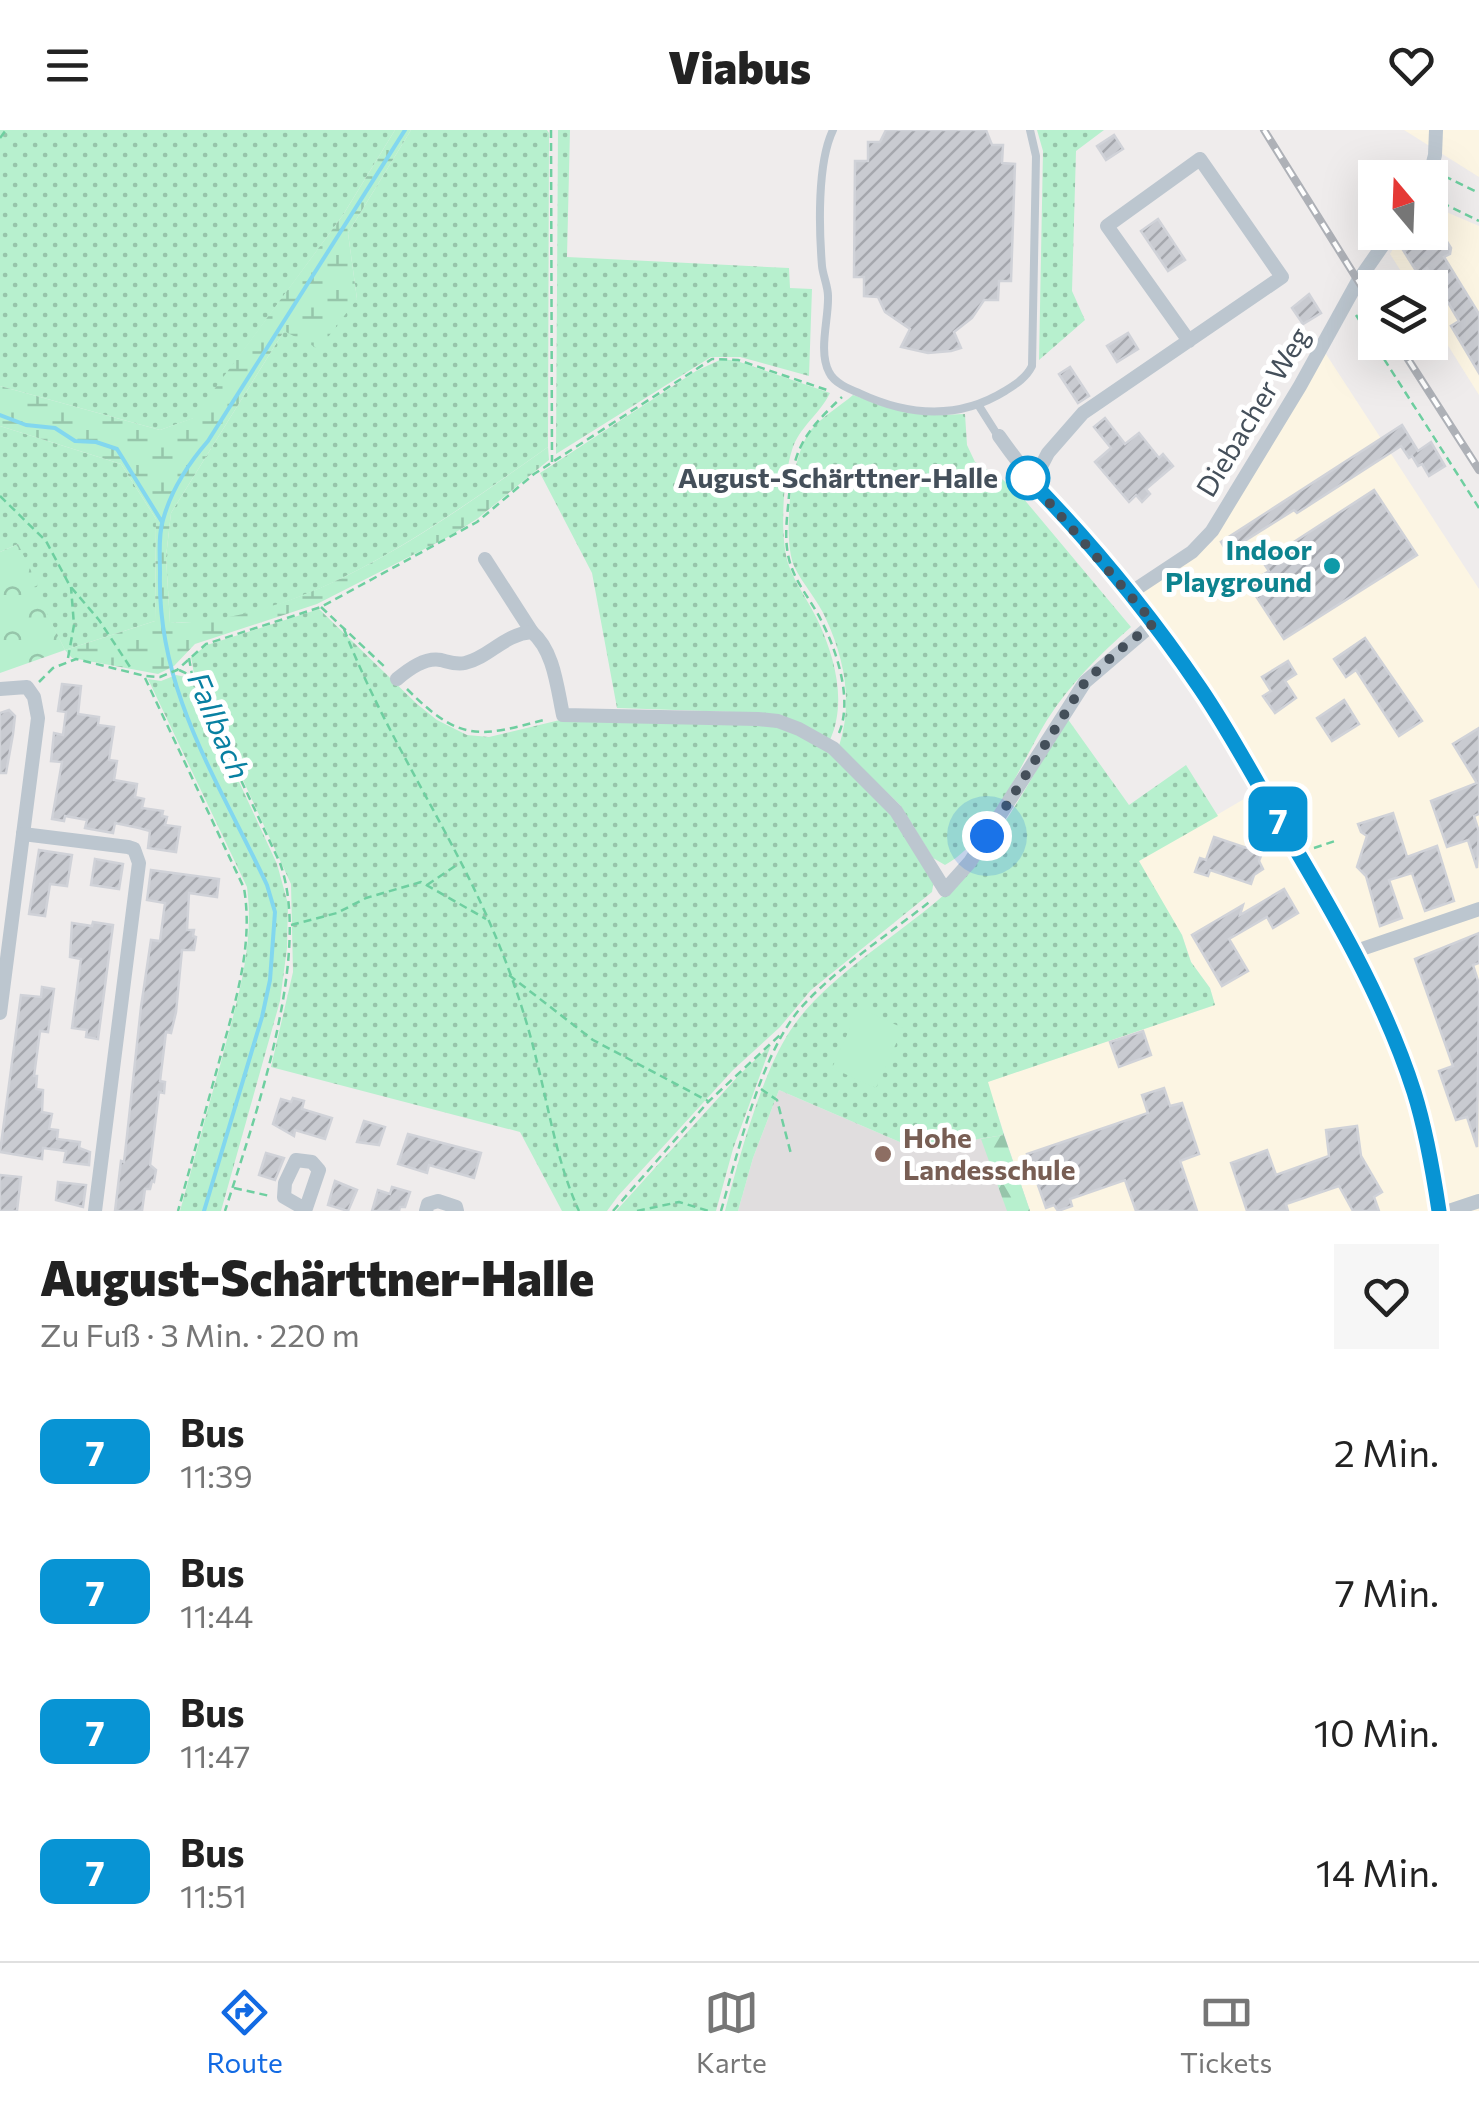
<!DOCTYPE html>
<html lang="de">
<head>
<meta charset="utf-8">
<style>
	:root { --surface:#fff; --page:#f6f6f6; --text:#222; --muted:#767676; --line:#e0e0e0; --accent:#126ae3 }
	body { margin:0; font-family:Commissioner,sans-serif; background:var(--page); color:var(--text); height:100vh; display:flex; flex-direction:column; font-size:38px; white-space:nowrap }
	* { box-sizing:border-box; margin:0 }
	p { font-size:32px; color:var(--muted) }
	.icon { flex:none; width:55px; height:55px; fill:none; stroke:currentColor; stroke-width:2; stroke-linecap:round; stroke-linejoin:round }
	.map { position:relative; height:1081px; overflow:hidden }
	.drawer { display:flex; flex-direction:column; background:var(--surface); flex:1 }
	.drawer>* { flex:none }
	.badge { padding:0 20px; border-radius:15px; font-size:35px; line-height:65px }
	.needle { width:65px; rotate:341deg }
	.controls { position:absolute; left:1358px; top:30px; display:grid; gap:20px }
	.controls a { display:grid; place-items:center; width:90px; height:90px; border-radius:0px; background:var(--surface); box-shadow:0 10px 40px #0002; font-size:50px }
	.you { position:absolute; width:50px; height:50px; margin:-25px; border:8px solid #fff; border-radius:50%; background:#1a73e8; box-shadow:0 0 0 15px #1a73e833 }
	.map>.badge { position:absolute; translate:-50% -50%; box-shadow:0 0 0 5px #fff }
	.round { display:grid; place-items:center; flex:none; width:105px; height:105px; border-radius:0px; background:var(--page) }
	.overview { display:flex; align-items:center; justify-content:space-between; height:170px; padding:0 40px }
	h1 { font-size:48px; font-weight:800; line-height:75px }
	ul { padding:0; list-style:none }
	li { display:flex; align-items:center; gap:30px; height:140px; padding:0 40px }
	li div { flex:1 }
	li b { display:block; font-size:38px }
	li em { font-style:normal }
	li .badge { min-width:110px; font-weight:700; text-align:center }
	header { display:flex; justify-content:space-between; align-items:center; height:130px; padding:0 40px; background:var(--surface); font-size:45px; font-weight:800 }
	.dock { display:flex; justify-content:space-around; align-items:center; height:140px; border-top:2px solid var(--line); background:var(--surface); font-size:28px; color:var(--muted) }
	.dock a { display:grid; justify-items:center; gap:5px }
	.dock .selected { color:var(--accent) }
	.map>svg:first-child { display:block }
	.commercial { fill:#fcf5e3 }
	.education { fill:#e0ddde }
	.grass { fill:url(#grass-dots) }
	.forest { fill:url(#forest-firs) }
	.wetland { fill:url(#wetland-marsh) }
	.park { fill:url(#park-crowns) }
	.pitch { fill:#b7f0ce }
	.lines { fill:none; stroke-linecap:round; stroke-linejoin:round }
	.stream { stroke:#82d7ef; stroke-width:4 }
	.building { fill:url(#building-hatch); stroke:#d0d2d8; stroke-width:2.5 }
	.path { stroke:#6ecfa0; stroke-width:2.5; stroke-dasharray:8 5; stroke-linecap:butt }
	.lane { stroke:#bcc6cf; stroke-width:8 }
	.street { stroke:#bcc6cf; stroke-width:14 }
	.rail-casing { stroke:#aeb1b7; stroke-width:8 }
	.rail { stroke:#fff; stroke-width:4; stroke-dasharray:11; stroke-linecap:butt }
	.line-casing { stroke:#fff; stroke-width:22 }
	.line { stroke:#0894d4; stroke-width:15 }
	.walk { stroke:#444f5a; stroke-width:10; stroke-dasharray:0 18 }
	.stop-dot { fill:#fff; stroke:#0894d4; stroke-width:5 }
	.culture-dot { fill:#0f9aa8; stroke:#fff; stroke-width:4 }
	.education-dot { fill:#8d6e63; stroke:#fff; stroke-width:4 }
	.labels { text-anchor:middle; stroke-width:10; stroke-linejoin:round; paint-order:stroke }
	.street-label { font-size:28px; fill:#444f5a; stroke:#fff }
	.stop-label { font-size:28px; font-weight:bold; fill:#444f5a; stroke:#fff; text-anchor:end }
	.culture-label { font-size:28px; font-weight:bold; fill:#0d838f; stroke:#fff; text-anchor:end }
	.education-label { font-size:28px; font-weight:bold; fill:#785e54; stroke:#fff; text-anchor:start }
	.water-label { font-size:30px; font-style:italic; fill:#0880a2; stroke:#fff }
</style>
</head>
<body>
<header><svg class="icon" aria-label="menu" viewBox="0 0 24 24"><path d="M4 6h16M4 12h16M4 18h16"/></svg>Viabus<svg class="icon" aria-label="heart" viewBox="0 0 24 24"><path d="M12 20l-8-8c-3-5 5-10 8-4 3-6 11-1 8 4z"/></svg></header>
<div class="map">
<svg width="1479" height="1081" viewBox="0 0 1479 1081">
	<defs>
		<pattern id="grass-dots" width="8" height="8" patternUnits="userSpaceOnUse" patternTransform="scale(2.5)"><rect width="8" height="8" fill="#b7f0ce"/><path d="M2 2h.1M6 6h.1" fill="none" stroke="#96c5aa" stroke-width="1.8" stroke-linecap="round"/></pattern>
		<pattern id="forest-firs" width="22" height="20" patternUnits="userSpaceOnUse" patternTransform="scale(2.5)"><rect width="22" height="20" fill="#b7f0ce"/><path d="M5 1l3.5 6h-7zM16 11l3.5 6h-7z" fill="#96c5aa"/></pattern>
		<pattern id="wetland-marsh" width="20" height="14" patternUnits="userSpaceOnUse" patternTransform="scale(2.5)"><rect width="20" height="14" fill="#b7f0ce"/><path d="M1 5h8M5 5V1M11 12h8M15 12V8" fill="none" stroke="#96c5aa"/></pattern>
		<pattern id="park-crowns" width="20" height="18" patternUnits="userSpaceOnUse" patternTransform="scale(2.5)"><rect width="20" height="18" fill="#b7f0ce"/><path d="M2 6a3 3 0 1 1 6 0M12 15a3 3 0 1 1 6 0" fill="none" stroke="#96c5aa"/></pattern>
		<pattern id="building-hatch" width="6" height="6" patternUnits="userSpaceOnUse" patternTransform="scale(2.5)"><rect width="6" height="6" fill="#c9cbd1"/><path d="M-1 1l2-2M0 6l6-6M5 7l2-2" fill="none" stroke="#a5a7ad"/></pattern>
	</defs>
	<rect width="100%" height="100%" fill="#efecec"/>
	<g class="commercial">
		<path d="M1404,0H1479V47Z"/>
		<path d="M1430,75L1479,96V265L1430,187V158L1411,157L1390,124L1402,103L1430,102Z"/>
		<path d="M1324,221L1479,459V1081H1030L987,952L1215,875L1210,858L1191,832L1182,805L1138,731L1268,655L1231,590L1141,461L1212,412Z"/>
	</g>
	<path class="education" d="M779,960L916,1019L1004,1005L1030,1081H738L753,1028Z"/>
	<g class="grass">
		<path d="M0,0H395L343,85L194,288L160,300L0,256Z"/>
		<path d="M411,0H547L549,3L548,317C451,385 343,466 224,489C206,493 187,492 170,493L166,427L171,383L284,201L357,169L348,103Z"/>
		<path d="M558,0H570L567,127L789,138L790,158L812,159L809,246L740,227H711L556,324Z"/>
		<path d="M1037,0H1104L1076,21L1072,161L1085,190L1039,230L1043,21Z"/>
		<path d="M722,229L737,231L830,263C820,284 799,297 792,320C783,348 779,409 789,436C796,455 809,472 818,491C835,528 847,572 830,610L763,583L617,578L592,443L540,343L696,241Z"/>
		<path d="M853,265C901,281 913,287 965,284L967,315L975,332L1001,348L1023,368L1131,497C1099,525 1070,554 1047,590C1021,633 989,712 945,735L933,728L900,675L839,616C853,573 845,530 826,489C818,470 803,455 794,436C782,407 791,325 811,300C822,287 840,276 853,265Z"/>
		<path d="M0,296L121,334L156,389L155,491L65,520L33,457L18,414L0,422Z"/>
		<path d="M319,479L417,574L437,590L467,605L489,607L564,589L779,595L832,621L893,684L934,750L932,762L811,860L780,897L733,940L618,1066L607,1081H562L520,1002L271,937L293,842L291,754L194,544L191,527L207,515Z"/>
		<path d="M176,545L191,548L277,734L288,774L287,818L280,871L221,1081H180C194,1031 207,981 221,932C236,874 255,818 247,757L148,549L161,551Z"/>
		<path d="M1067,588L1129,675L1186,635L1218,686L1139,731L1182,805L1191,832L1210,858L1215,875L988,952L1004,1005L916,1019L779,960L753,1028L738,1081H725C739,1029 761,945 790,901C823,849 898,806 945,764C997,717 1031,648 1067,588Z"/>
		<path d="M771,915L733,1019L716,1081H616L740,944Z"/>
	</g>
	<path class="forest" d="M1004,1005L1030,1081H1007L981,1009Z"/>
	<path class="wetland" d="M395,0H411L348,103L357,169L319,219L284,201L171,383L166,427L170,493C309,492 439,394 548,317L549,330L477,389L448,407L317,474L195,514L174,536L158,544L72,528L65,520L155,491L156,389L121,334L0,296V256L160,300L193,288L343,85Z"/>
	<path class="park" d="M18,414L38,455L34,457L65,520L0,543V422Z"/>
	<path class="pitch" d="M859,878L903,898L876,958L832,938Z"/>
	<g class="lines">
		<g class="stream">
			<path d="M0,285L26,295L55,298L75,311L96,312L117,319L162,392"/>
			<path d="M204,1081L262,887L270,850L275,782L267,755C219,652 157,561 160,444C160,427 158,406 163,390C171,360 188,334 208,311L405,0"/>
		</g>
	</g>
	<g class="building">
		<path d="M886,0H986L992,15H1003L1002,33L1015,34L1011,151H999L998,170H984L972,188L954,202L961,218L951,221L928,223L901,217L910,199L885,182L878,167L864,166V147H854L855,31H868V12H880Z"/>
		<path d="M1114,5L1123,19L1106,30L1097,16Z"/>
		<path d="M1430,84L1451,118L1450,124L1444,127L1479,184V243L1451,196L1459,191L1433,147L1427,138L1418,144L1398,112L1402,102H1430Z"/>
		<path d="M1158,89L1185,130L1168,141L1141,101Z"/>
		<path d="M1309,164L1321,183L1303,194L1292,178Z"/>
		<path d="M1128,203L1138,219L1117,232L1107,216Z"/>
		<path d="M1070,237L1089,266L1078,273L1059,244Z"/>
		<path d="M1105,288L1125,314L1139,303L1159,328L1163,324L1173,336L1146,359L1150,364L1142,372L1136,365L1129,372L1095,332L1111,318L1094,297Z"/>
		<path d="M1402,295L1418,321L1431,312L1445,336L1429,346L1422,334L1418,336L1412,326L1409,328L1401,316L1297,383L1294,380L1227,422L1221,412Z"/>
		<path d="M1374,360L1417,425L1284,509L1248,454L1269,441L1263,432Z"/>
		<path d="M1365,508L1422,591L1399,606L1356,540L1346,547L1334,529Z"/>
		<path d="M1288,531L1296,544L1285,551L1296,568L1275,583L1263,566L1271,561L1262,547Z"/>
		<path d="M62,554L81,556L78,584L99,587L98,595L114,597L109,630L117,631L114,650L137,654L135,667L144,669L142,678L163,681L162,686L167,687L165,695L180,697L176,722L148,718L150,701L139,698L115,693L113,703L85,698L87,690L65,686L64,691L52,689L62,632L51,631L54,603L63,605L66,582L58,581Z"/>
		<path d="M1344,570L1359,594L1332,611L1317,588Z"/>
		<path d="M9,580L15,586L13,604L6,643H0V583Z"/>
		<path d="M1479,598V684L1474,686L1479,702L1477,738L1468,710L1447,717L1431,671L1477,653L1453,614Z"/>
		<path d="M1393,683L1407,727L1437,716L1454,771L1425,781L1412,743L1389,750L1402,788L1380,796L1366,746L1357,737L1367,706L1361,702L1358,694Z"/>
		<path d="M1214,707L1262,723L1259,731L1263,739L1254,745L1251,754L1210,740L1208,746L1195,742L1200,728L1206,730Z"/>
		<path d="M39,720L72,725L67,756L50,754L45,786L29,784Z"/>
		<path d="M95,729L123,734L119,759L91,755Z"/>
		<path d="M151,740L219,749L217,767L189,763L187,800H194L193,806L196,807L194,820H182L176,882L171,903L166,902L160,951L165,952L164,963L159,962L150,1035L156,1040L154,1052L152,1051L150,1059H145L142,1081H115L121,1031L124,1032L127,1006L141,877L151,810L160,811L165,773L147,770Z"/>
		<path d="M1284,759L1298,783L1273,798L1267,787L1229,809L1248,841L1222,856L1192,805L1243,775L1240,785Z"/>
		<path d="M93,792L113,795L98,909L86,907L87,900L72,898L81,829L70,827L72,793L92,796Z"/>
		<path d="M1479,803V833L1473,835L1479,854L1477,1017L1467,987L1456,990L1439,941L1453,936L1415,829Z"/>
		<path d="M42,857L54,859L48,902L40,901L34,946H37L36,959L43,960L42,982L52,984L49,999L58,1000L57,1009L80,1012L79,1018L90,1022L89,1035L64,1032L66,1021L43,1018L42,1029L0,1022L21,865L41,867Z"/>
		<path d="M1143,901L1151,925L1119,937L1110,912Z"/>
		<path d="M1164,958L1170,976L1182,973L1199,1024L1180,1031L1197,1081H1136L1125,1050L1070,1069L1072,1076L1058,1081L1054,1075L1046,1078L1027,1024L1148,983L1142,965Z"/>
		<path d="M293,968L304,971L302,979L332,988L325,1009L295,1000L294,1006L273,994L281,969L291,972Z"/>
		<path d="M364,991L385,997L379,1015L357,1012Z"/>
		<path d="M1357,996L1361,1026L1382,1062L1374,1067L1379,1081H1353L1339,1056L1286,1074L1288,1081H1247L1231,1033L1267,1020L1276,1045L1329,1026L1326,1000Z"/>
		<path d="M408,1004L481,1023L474,1048L429,1035L427,1043L398,1034Z"/>
		<path d="M266,1023L284,1028L275,1050L259,1045Z"/>
		<path d="M0,1045L21,1047L17,1081H0Z"/>
		<path d="M335,1051L357,1060L348,1081L328,1075Z"/>
		<path d="M58,1052L86,1055L83,1077L56,1070Z"/>
		<path d="M392,1057L410,1062L405,1077H400L399,1081H372L378,1060L390,1064Z"/>
	</g>
	<g class="lines">
		<g class="path">
			<path d="M551,0L552,332"/>
			<path d="M0,8L6,0"/>
			<path d="M1444,46L1479,63"/>
			<path d="M1430,67L1479,91"/>
			<path d="M1356,185L1479,378"/>
			<path d="M0,366L46,411L70,456L99,490L132,540"/>
			<path d="M321,477L387,539"/>
			<path d="M344,499C384,603 445,691 489,791C508,834 525,882 536,928C549,979 557,1033 579,1081"/>
			<path d="M68,528L74,495L71,457"/>
			<path d="M189,528L192,545"/>
			<path d="M179,540L192,546L280,733C313,824 254,990 225,1081"/>
			<path d="M145,548L244,758C254,818 234,875 219,932C205,982 192,1031 178,1081"/>
			<path d="M39,552L53,538L76,529L145,546L160,547L177,540L206,514L321,477L477,392L534,344L712,229L738,230L830,261"/>
			<path d="M407,559C460,612 478,608 547,589"/>
			<path d="M839,603C853,570 837,521 821,490C812,472 798,456 791,436C783,413 787,389 789,366C794,316 806,301 842,267"/>
			<path d="M1314,718L1335,711"/>
			<path d="M427,755L458,734"/>
			<path d="M291,795L337,783L366,768L421,752L486,789"/>
			<path d="M509,845L593,910L708,971"/>
			<path d="M761,959L777,970L791,1024"/>
			<path d="M234,1058L270,1066"/>
			<path d="M613,1081L708,972L780,905"/>
			<path d="M637,1081L679,1072L709,1081"/>
			<path d="M721,1081C738,1022 759,933 795,885C824,847 893,801 932,770"/>
		</g>
		<g class="lane">
			<path d="M833,0C817,33 819,99 822,136C823,146 828,156 828,166C829,188 818,221 829,242C834,253 849,259 859,263C908,286 958,290 1005,261C1016,254 1026,248 1032,236L1036,26L1030,0"/>
			<path d="M979,276L998,306"/>
		</g>
		<g class="street">
			<path d="M1429,48L1435,25L1436,0"/>
			<path d="M999,306C1046,373 1104,429 1154,493C1202,556 1240,623 1280,691C1330,777 1384,866 1414,962C1426,1001 1433,1041 1439,1081"/>
			<path d="M1033,352L1048,323L1083,283L1282,147L1200,29L1107,96L1189,211"/>
			<path d="M485,429L532,502"/>
			<path d="M1130,463L1192,422L1212,401L1300,256L1358,151L1392,102"/>
			<path d="M397,549C409,539 425,527 441,530C449,532 456,535 465,533C490,527 504,504 532,502C554,521 557,557 563,585L758,589L778,591L799,599L833,618L896,681L945,760L970,732L1085,552L1154,493"/>
			<path d="M0,559L27,557L34,567L38,588L0,883"/>
			<path d="M23,704L128,717L134,719L139,733L95,1081"/>
			<path d="M1353,822L1479,779"/>
			<path d="M305,1081L319,1040L312,1032L296,1030L285,1053L284,1067L305,1079"/>
			<path d="M426,1081L428,1074L438,1071L456,1077L457,1081"/>
			<path d="M1449,1081L1479,1071"/>
		</g>
		<g class="rail-casing">
			<g id="rail">
				<path d="M1264,0L1375,178"/>
				<path d="M1397,212L1479,340"/>
			</g>
		</g>
		<use href="#rail" class="rail"/>
	</g>
	<g class="lines">
		<g class="line-casing">
			<path id="line" d="M1026,346C1090,411 1149,483 1200,558C1230,602 1255,649 1282,696C1332,780 1384,868 1414,962C1426,1000 1433,1041 1439,1081"/>
		</g>
		<use href="#line" class="line"/>
		<path class="walk" d="M987,706L1085,552L1118,521L1154,493L1026,346L1028,348"/>
	</g>
	<circle class="stop-dot" cx="1028" cy="348" r="20"/>
	<circle class="culture-dot" cx="1332" cy="436" r="10"/>
	<circle class="education-dot" cx="883" cy="1024" r="10"/>
	<g class="labels">
		<g class="street-label">
			<text transform="translate(1253 282) rotate(-59)" y="10">Diebacher Weg</text>
		</g>
		<g class="stop-label">
			<text x="998" y="358">August-Schärttner-Halle</text>
		</g>
		<g class="culture-label">
			<text x="1312" y="430">Indoor<tspan x="1312" dy="32">Playground</tspan></text>
		</g>
		<g class="education-label">
			<text x="903" y="1018">Hohe<tspan x="903" dy="32">Landesschule</tspan></text>
		</g>
		<g class="water-label">
			<text transform="translate(218 596) rotate(67)" y="10">Fallbach</text>
		</g>
	</g>
</svg>
<div class="controls">
<a><svg class="needle" viewBox="-14 -14 28 28"><path d="M0-13l5 13h-10z" fill="#e53935"/><path d="M0 13l5-13h-10z" fill="#767676"/></svg></a>
<a><svg class="icon" aria-label="layers" viewBox="0 0 24 24"><path d="M12 4l9 5-9 5-9-5zM3 14l9 5 9-5"/></svg></a>
</div>
<div class="you" style="left:987px;top:706px"></div>
<b class="badge" style="left:1278px;top:689px;background:#0894d4;color:#fff">7</b>
</div>
<section class="drawer">
<div class="overview"><div><h1>August-Schärttner-Halle</h1><p>Zu Fuß · 3 Min. · 220 m</p></div><a class="round"><svg class="icon" aria-label="heart" viewBox="0 0 24 24"><path d="M12 20l-8-8c-3-5 5-10 8-4 3-6 11-1 8 4z"/></svg></a></div>
<ul>
<li><span class="badge" style="background:#0894d4;color:#fff">7</span><div><b>Bus</b><p>11:39</p></div><em>2 Min.</em></li>
<li><span class="badge" style="background:#0894d4;color:#fff">7</span><div><b>Bus</b><p>11:44</p></div><em>7 Min.</em></li>
<li><span class="badge" style="background:#0894d4;color:#fff">7</span><div><b>Bus</b><p>11:47</p></div><em>10 Min.</em></li>
<li><span class="badge" style="background:#0894d4;color:#fff">7</span><div><b>Bus</b><p>11:51</p></div><em>14 Min.</em></li>
</ul>
</section>
<nav class="dock">
<a class="selected"><svg class="icon" aria-label="directions" viewBox="0 0 24 24"><path d="M12 3l9 9-9 9-9-9zM9 14v-3h6M13 9l2 2-2 2"/></svg>Route</a>
<a><svg class="icon" aria-label="map" viewBox="0 0 24 24"><path d="M3 6l6-2 6 2 6-2v14l-6 2-6-2-6 2zM9 4v14M15 6v14"/></svg>Karte</a>
<a><svg class="icon" aria-label="tickets" viewBox="0 0 24 24"><path d="M3 7h18v10H3zM15 7v10"/></svg>Tickets</a>
</nav>
</body>
</html>
